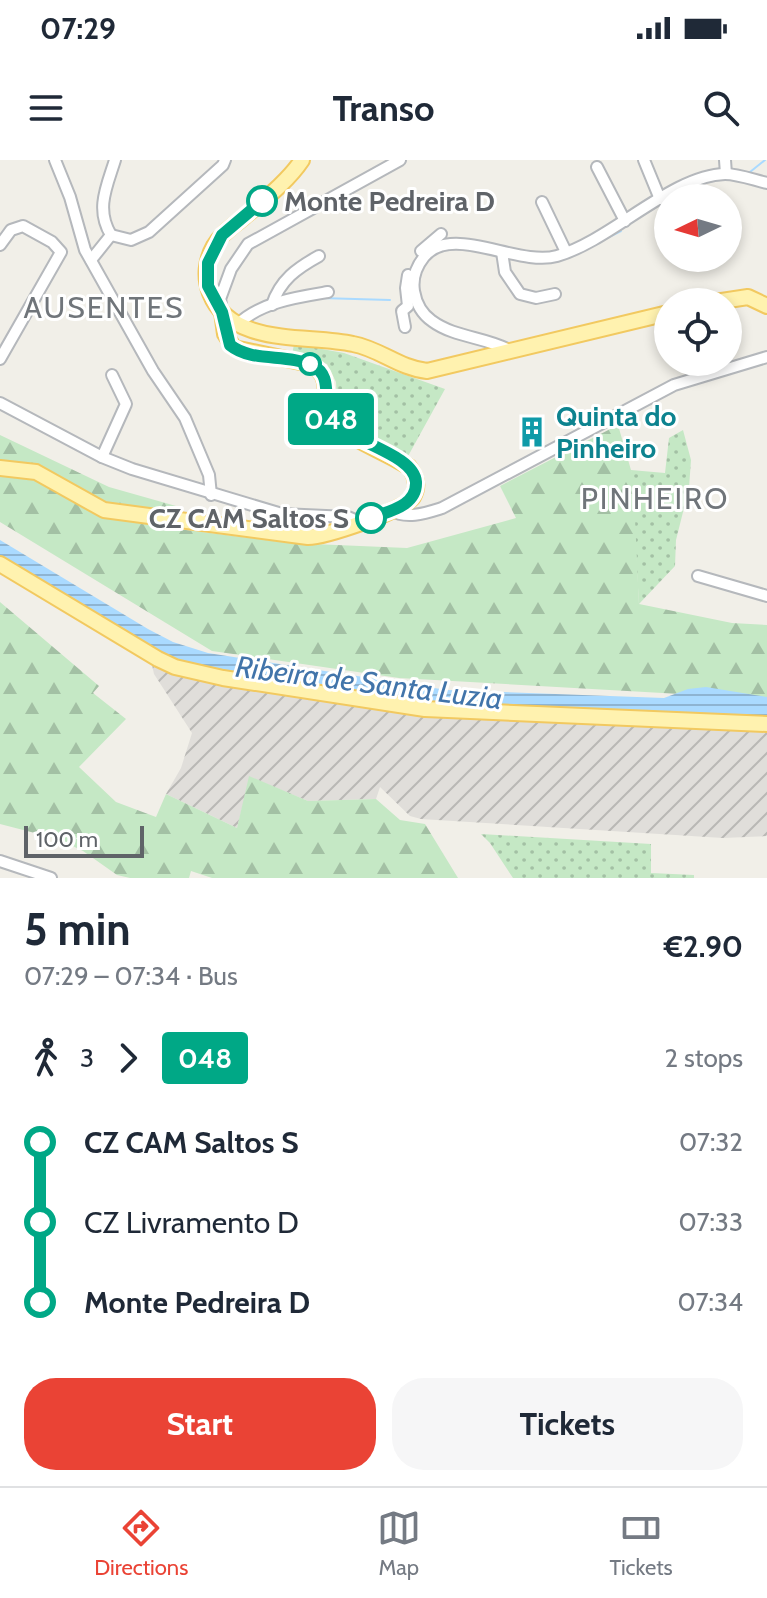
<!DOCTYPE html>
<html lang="en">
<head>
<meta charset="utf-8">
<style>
	:root { --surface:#fff; --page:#f6f6f7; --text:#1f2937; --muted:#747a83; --line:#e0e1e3; --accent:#ea4335 }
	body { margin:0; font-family:Cabin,sans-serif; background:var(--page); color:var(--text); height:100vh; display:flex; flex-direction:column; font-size:30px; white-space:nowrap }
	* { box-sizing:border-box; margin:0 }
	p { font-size:26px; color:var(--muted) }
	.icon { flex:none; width:44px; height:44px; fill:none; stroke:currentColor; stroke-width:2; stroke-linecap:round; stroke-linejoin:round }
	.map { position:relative; height:718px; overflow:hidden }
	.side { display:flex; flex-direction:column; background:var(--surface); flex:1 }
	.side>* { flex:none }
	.badge { padding:0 16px; border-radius:6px; font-size:28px; line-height:52px }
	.needle { width:52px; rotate:265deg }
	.buttons { position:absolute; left:654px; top:24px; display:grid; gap:16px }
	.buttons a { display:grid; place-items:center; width:88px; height:88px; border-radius:50%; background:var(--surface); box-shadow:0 4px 12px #0003; font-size:40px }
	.scale { position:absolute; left:24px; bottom:20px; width:120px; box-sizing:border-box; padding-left:8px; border:4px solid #5f6368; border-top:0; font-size:22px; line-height:28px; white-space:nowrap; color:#5f6368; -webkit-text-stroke:6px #fff; paint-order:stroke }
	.map>.badge { position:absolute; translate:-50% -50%; box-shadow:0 0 0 4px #fff }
	.legs { display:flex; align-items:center; gap:12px; height:88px; padding:0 24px; font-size:26px }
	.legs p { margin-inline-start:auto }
	.head { display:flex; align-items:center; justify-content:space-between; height:136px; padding:0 24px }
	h1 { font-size:44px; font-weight:800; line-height:60px }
	.primary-button { display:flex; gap:16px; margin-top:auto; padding:16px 24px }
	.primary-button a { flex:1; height:92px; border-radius:32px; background:var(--accent); color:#fff; font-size:32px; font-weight:800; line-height:92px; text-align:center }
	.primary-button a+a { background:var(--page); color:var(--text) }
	ul { padding:0 24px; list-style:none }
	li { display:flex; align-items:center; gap:28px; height:80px; font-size:30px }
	li i { display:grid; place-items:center; width:12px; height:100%; margin:0 10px; background:currentColor }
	li i::after { content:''; width:20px; height:20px; margin:-10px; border:6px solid; border-radius:50%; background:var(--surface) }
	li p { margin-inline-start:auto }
	li:first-child i { background:linear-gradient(#0000 50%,currentColor 0) }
	li:last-child i { background:linear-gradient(currentColor 50%,#0000 0) }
	.status { display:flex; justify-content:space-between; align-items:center; height:56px; padding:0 40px; background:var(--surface); direction:ltr }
	.status svg { height:22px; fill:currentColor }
	header { display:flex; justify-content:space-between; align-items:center; height:104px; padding:0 24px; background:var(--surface); font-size:36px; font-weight:800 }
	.tabs { display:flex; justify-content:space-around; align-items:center; height:112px; border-top:2px solid var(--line); background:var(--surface); font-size:22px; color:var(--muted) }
	.tabs a { display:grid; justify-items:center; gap:4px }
	.tabs .active { color:var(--accent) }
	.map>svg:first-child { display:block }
	.industrial { fill:url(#industrial-furrows) }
	.grass { fill:url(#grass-dots) }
	.forest { fill:url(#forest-firs) }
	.water { fill:url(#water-rules) }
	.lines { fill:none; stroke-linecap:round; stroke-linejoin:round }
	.stream { stroke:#aadaff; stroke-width:2 }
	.minor-casing { stroke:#b5b8bc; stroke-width:14 }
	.major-casing { stroke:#f2c960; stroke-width:18 }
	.minor { stroke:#fff; stroke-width:10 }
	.major { stroke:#fff2af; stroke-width:14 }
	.line-1-casing { stroke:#fff; stroke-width:18 }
	.line-1 { stroke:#00a886; stroke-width:12 }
	.stop-1-dot { fill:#fff; stroke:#00a886; stroke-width:4 }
	.labels { text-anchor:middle; stroke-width:6; stroke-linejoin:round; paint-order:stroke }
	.stop-label { font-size:28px; font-weight:bold; fill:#5f6368; stroke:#fff; text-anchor:start }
	.culture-label { font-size:28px; font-weight:bold; fill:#0d838f; stroke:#fff; text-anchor:start }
	.neighbourhood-label { font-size:30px; letter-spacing:2px; fill:#70757a; stroke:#fff }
	.water-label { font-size:30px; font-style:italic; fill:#4174aa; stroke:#fff }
</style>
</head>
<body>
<div class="status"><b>07:29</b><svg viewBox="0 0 49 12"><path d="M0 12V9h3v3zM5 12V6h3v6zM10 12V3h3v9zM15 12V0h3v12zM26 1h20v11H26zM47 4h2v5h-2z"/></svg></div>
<header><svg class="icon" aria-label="menu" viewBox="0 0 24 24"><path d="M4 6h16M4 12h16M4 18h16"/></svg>Transo<svg class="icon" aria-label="search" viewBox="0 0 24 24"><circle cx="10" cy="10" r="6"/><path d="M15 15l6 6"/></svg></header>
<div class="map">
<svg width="767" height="718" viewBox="0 0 767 718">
	<defs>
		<pattern id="industrial-furrows" width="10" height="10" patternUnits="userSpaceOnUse" patternTransform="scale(2)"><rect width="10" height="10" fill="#e0deda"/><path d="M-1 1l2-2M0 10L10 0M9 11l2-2" fill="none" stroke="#b9b8b5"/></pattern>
		<pattern id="grass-dots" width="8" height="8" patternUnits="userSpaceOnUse" patternTransform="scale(2)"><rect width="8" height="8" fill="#c5e8c5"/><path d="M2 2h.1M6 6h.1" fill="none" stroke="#a3c0a4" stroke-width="1.8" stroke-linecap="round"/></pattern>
		<pattern id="forest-firs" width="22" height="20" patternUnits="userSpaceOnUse" patternTransform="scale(2)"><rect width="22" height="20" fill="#c5e8c5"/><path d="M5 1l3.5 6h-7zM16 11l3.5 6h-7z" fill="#a3c0a4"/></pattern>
		<pattern id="water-rules" width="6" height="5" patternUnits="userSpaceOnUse" patternTransform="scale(2)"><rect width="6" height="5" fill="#aadaff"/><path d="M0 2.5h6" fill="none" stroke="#8eb4d2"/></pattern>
	</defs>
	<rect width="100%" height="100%" fill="#f1efe8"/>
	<path class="industrial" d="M152,505L181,514L333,542L426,556L767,570V676L723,678L421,659L410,656L380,627L376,639L308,641L250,617L237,668L166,634L181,608L192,573L154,514Z"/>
	<g class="grass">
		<path d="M294,184L344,193L445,229L407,298L346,266L338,255L336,222L327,204L292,195Z"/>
		<path d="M683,270L691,300L689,328L676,380L675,406L639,444L631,310L665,313L669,278Z"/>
		<path d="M481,674L651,684V713L694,715V718H513L490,683Z"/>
	</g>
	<g class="forest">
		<path d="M618,265L633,317L639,444L732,463L767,465V539L399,518L212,491L0,362V275L109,327L176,346L170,368L290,383L407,388L516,358L500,326Z"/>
		<path d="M0,442L99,526L93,533L126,559L79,607L116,642L156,657L166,634L237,668L249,616L308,641L376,639L400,660L425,664L458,718H212L191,711L189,718H130L117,715L83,691L58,679L0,664Z"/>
	</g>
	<path class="water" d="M0,380L148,469L173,482L208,493L447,530L664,538L688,529L706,527L767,537V557L445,544L200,507L167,496L0,399Z"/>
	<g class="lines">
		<g class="stream">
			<path d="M750,12L765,0"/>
			<path d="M603,80L621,71"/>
			<path d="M320,138L390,140"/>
		</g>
		<g class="minor-casing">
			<g id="minor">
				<path d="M55,0L70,37L85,90L153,211L185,258L209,315L211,335"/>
				<path d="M644,0L660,39"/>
				<path d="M725,0L726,14"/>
				<path d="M597,7L625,61"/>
				<path d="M542,42L566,92"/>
				<path d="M111,75L131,80L149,72L223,5L225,0"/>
				<path d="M111,75C95,49 107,26 115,0"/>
				<path d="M0,85L11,70L23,66L52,82L61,92L0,199"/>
				<path d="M421,91L441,74"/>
				<path d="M502,92L505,112L520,134L536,138L555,134"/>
				<path d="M91,100L111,75"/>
				<path d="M272,145C280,120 297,108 319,96"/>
				<path d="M222,150L220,139L231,109L248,84L400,0"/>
				<path d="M238,164C261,142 298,137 328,132"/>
				<path d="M405,167L402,151L408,146L406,128L408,115"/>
				<path d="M511,191C487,177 455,178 432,161C422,154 416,143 414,131C412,118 416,107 424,97C451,63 518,107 557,96C612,80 672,15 725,14C738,14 754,20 767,23"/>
				<path d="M0,243L102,297L132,309L282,354L348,357L360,362"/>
				<path d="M102,297L126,244L112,215"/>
				<path d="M391,350C406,360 426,353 442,348L674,225L767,197"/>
				<path d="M698,416L767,436"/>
				<path d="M0,701L51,718"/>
			</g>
		</g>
		<g class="major-casing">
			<g id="major">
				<path d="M302,0C288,21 265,39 245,56C235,65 221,73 214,86C206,100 204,117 210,133C231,187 307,174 353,184C380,189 399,208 427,211L668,153"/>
				<path d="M715,142L748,137L767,146"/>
				<path d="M0,308L36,312L104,350L308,377C325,377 404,351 413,337C419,326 416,316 409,307C390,294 344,277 332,260C318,240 337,218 310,204L234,188L225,174L222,152"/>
				<path d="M0,404L158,499L175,507L223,518L425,549L767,564"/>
			</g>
		</g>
		<use href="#minor" class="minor"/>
		<use href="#major" class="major"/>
	</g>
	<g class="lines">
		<g class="line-1-casing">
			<path id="line-1" d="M262,41L222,75L208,103V126L222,152L230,185C252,203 288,193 313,206C335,216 320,245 333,261C350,282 414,294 416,322C417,346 389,351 371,358"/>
		</g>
		<use href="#line-1" class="line-1"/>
	</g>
	<defs>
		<g id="building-bare" transform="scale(2.4)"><path d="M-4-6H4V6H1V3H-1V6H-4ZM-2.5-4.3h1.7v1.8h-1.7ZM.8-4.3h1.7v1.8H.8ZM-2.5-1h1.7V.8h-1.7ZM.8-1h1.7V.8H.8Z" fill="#0f9aa8" stroke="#fff" stroke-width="2.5" paint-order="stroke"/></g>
	</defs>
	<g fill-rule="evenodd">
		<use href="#building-bare" x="532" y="272"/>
	</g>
	<g class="stop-1-dot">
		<circle cx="262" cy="41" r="14"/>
		<circle cx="310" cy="204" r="10"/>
		<circle cx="371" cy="358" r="14"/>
	</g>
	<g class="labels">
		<g class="stop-label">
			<text x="284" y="51">Monte Pedreira D</text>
			<text x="349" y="368" text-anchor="end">CZ CAM Saltos S</text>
		</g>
		<g class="culture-label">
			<text x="556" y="266">Quinta do<tspan x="556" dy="32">Pinheiro</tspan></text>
		</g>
		<g class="neighbourhood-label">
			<text x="104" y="158">AUSENTES</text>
			<text x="655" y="349">PINHEIRO</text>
		</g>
		<g class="water-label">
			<text transform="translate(369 523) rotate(7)" y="10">Ribeira de Santa Luzia</text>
		</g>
	</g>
</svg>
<div class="buttons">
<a><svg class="needle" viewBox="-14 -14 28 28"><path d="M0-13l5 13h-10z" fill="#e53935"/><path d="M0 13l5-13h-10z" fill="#747a83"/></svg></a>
<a><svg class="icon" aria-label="locate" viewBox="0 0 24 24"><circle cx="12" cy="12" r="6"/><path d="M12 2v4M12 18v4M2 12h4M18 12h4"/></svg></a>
</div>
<div class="scale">100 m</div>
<b class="badge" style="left:331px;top:259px;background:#00a886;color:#fff">048</b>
</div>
<section class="side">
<div class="head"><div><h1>5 min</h1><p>07:29 – 07:34 · Bus</p></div><b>€2.90</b></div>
<div class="legs"><svg class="icon" aria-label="walk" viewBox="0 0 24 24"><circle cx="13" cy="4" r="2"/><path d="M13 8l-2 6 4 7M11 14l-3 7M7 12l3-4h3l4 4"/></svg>3<svg class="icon" aria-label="forward" viewBox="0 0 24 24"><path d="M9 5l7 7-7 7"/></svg><b class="badge" style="background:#00a886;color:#fff">048</b><p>2 stops</p></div>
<ul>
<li><i style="color:#00a886"></i><b>CZ CAM Saltos S</b><p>07:32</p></li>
<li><i style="color:#00a886"></i><span>CZ Livramento D</span><p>07:33</p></li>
<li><i style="color:#00a886"></i><b>Monte Pedreira D</b><p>07:34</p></li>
</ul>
<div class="primary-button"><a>Start</a><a>Tickets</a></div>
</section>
<nav class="tabs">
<a class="active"><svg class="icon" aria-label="directions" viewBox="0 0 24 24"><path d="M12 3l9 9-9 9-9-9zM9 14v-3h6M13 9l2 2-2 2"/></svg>Directions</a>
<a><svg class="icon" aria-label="map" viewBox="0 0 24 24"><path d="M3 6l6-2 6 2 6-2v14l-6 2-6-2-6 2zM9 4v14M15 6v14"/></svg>Map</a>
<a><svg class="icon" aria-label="tickets" viewBox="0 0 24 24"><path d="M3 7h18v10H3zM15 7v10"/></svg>Tickets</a>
</nav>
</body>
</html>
